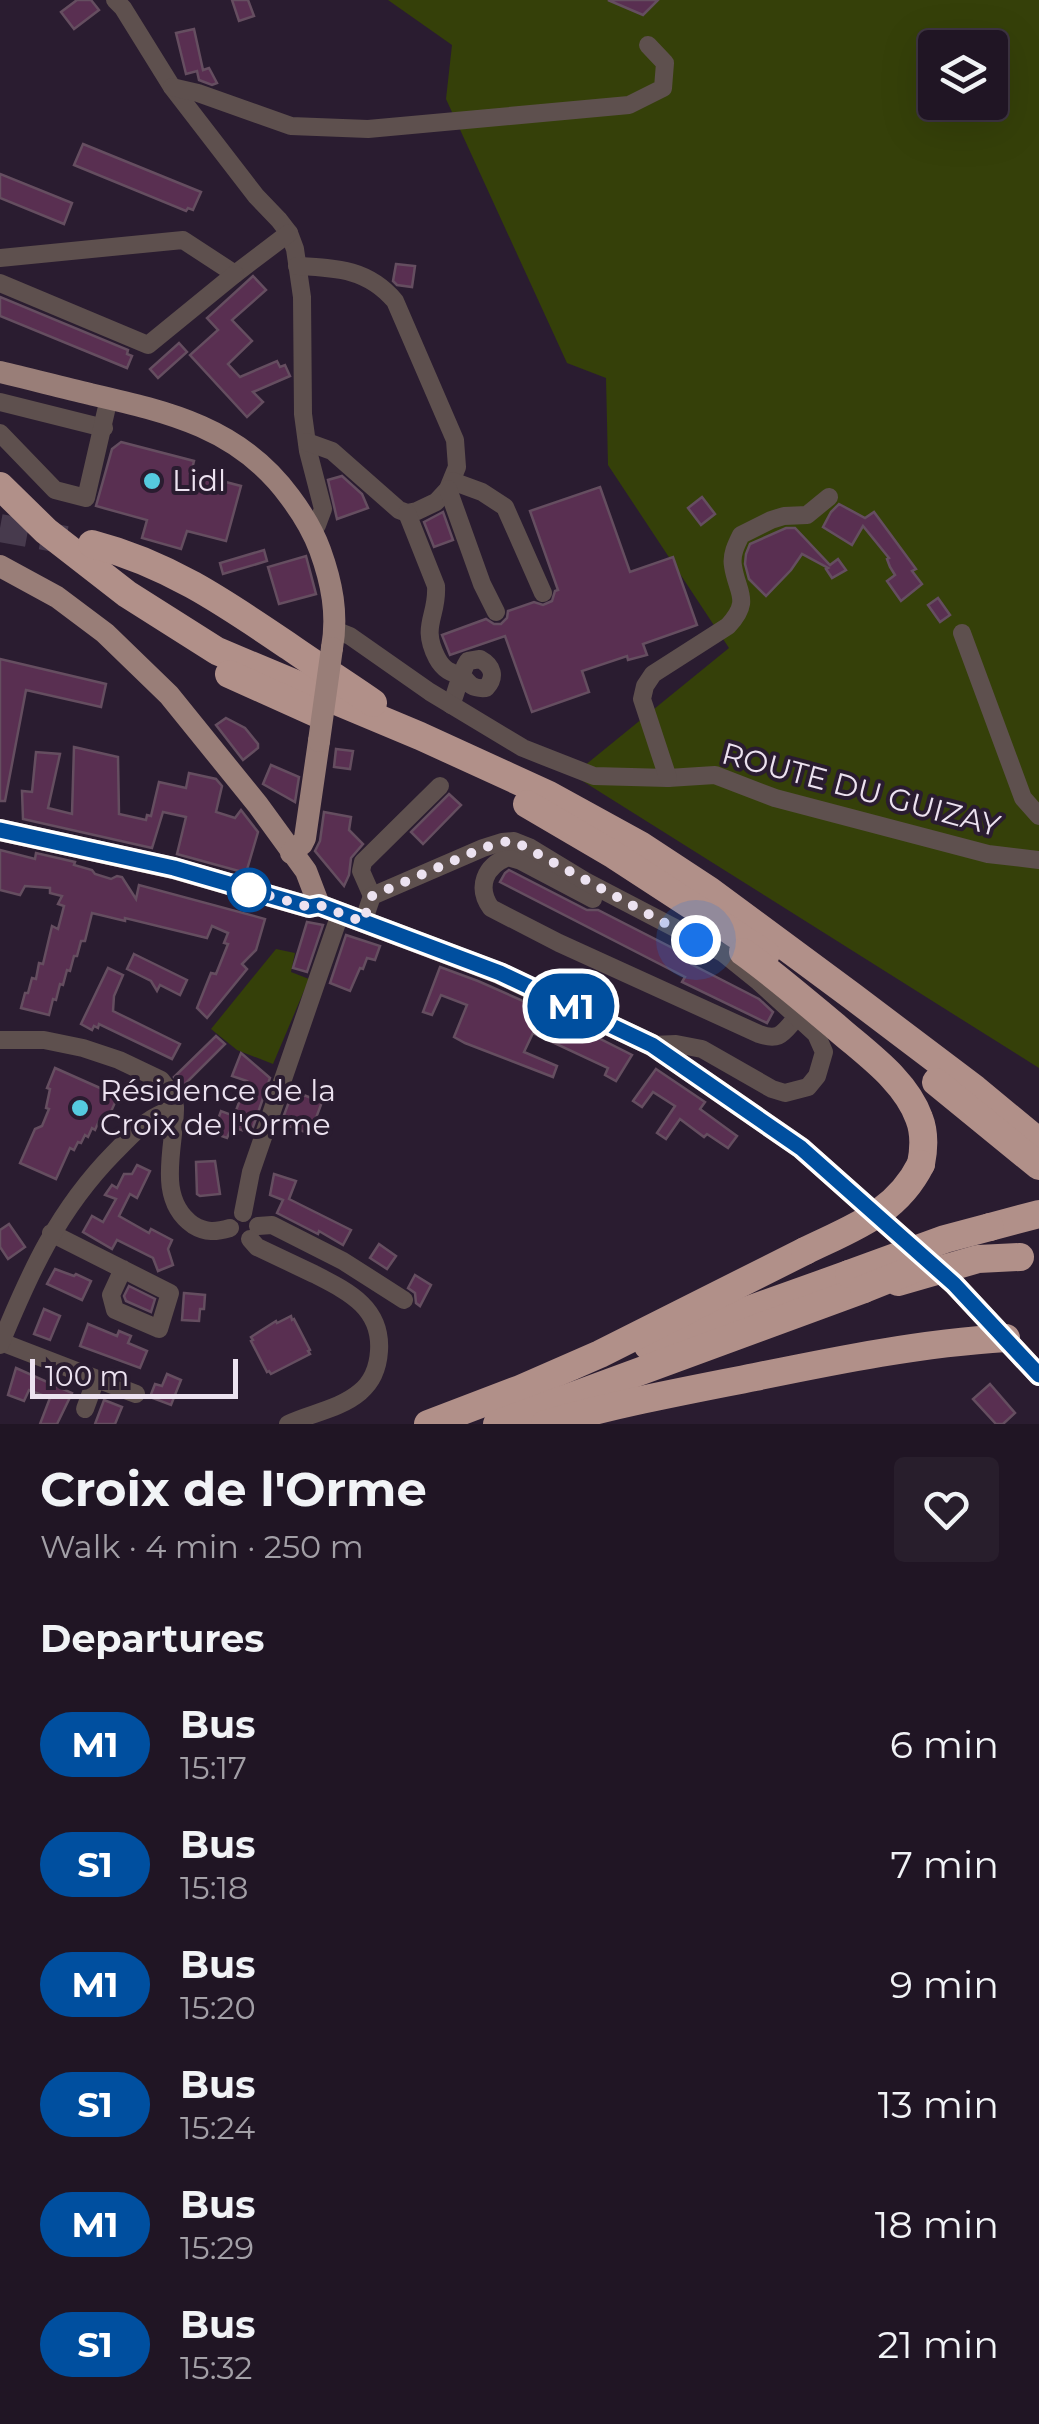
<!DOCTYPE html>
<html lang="en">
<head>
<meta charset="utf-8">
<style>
	:root { --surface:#201524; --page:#281e2c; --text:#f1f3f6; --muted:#a29fa6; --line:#3d3441 }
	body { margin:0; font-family:Montserrat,sans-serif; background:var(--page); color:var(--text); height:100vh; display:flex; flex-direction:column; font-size:38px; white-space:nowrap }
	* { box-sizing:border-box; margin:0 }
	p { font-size:32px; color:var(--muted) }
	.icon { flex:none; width:55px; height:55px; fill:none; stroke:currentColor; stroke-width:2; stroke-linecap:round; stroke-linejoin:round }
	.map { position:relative; height:1424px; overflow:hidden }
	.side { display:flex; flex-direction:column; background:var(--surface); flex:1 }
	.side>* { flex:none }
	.badge { padding:0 20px; border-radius:32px; font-size:35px; line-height:65px }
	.fabs { position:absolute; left:918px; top:30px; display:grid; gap:20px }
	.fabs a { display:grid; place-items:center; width:90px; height:90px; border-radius:10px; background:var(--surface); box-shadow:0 10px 40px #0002,0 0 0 2px var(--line); font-size:50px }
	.scale { position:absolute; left:30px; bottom:25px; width:208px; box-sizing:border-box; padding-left:10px; border:5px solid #ece2f0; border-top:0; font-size:28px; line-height:35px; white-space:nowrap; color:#ece2f0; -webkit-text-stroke:8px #2a1c30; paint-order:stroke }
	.you { position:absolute; width:50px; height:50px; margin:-25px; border:8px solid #fff; border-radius:50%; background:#1a73e8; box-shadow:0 0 0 15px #1a73e833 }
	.map>.badge { position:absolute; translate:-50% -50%; box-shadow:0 0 0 5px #fff }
	h2 { padding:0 40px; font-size:38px; line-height:90px }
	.round { display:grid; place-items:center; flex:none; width:105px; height:105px; border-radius:10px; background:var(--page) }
	.headline { display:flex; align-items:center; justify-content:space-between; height:170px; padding:0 40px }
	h1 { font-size:48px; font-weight:700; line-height:75px }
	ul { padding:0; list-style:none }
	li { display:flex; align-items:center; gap:30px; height:120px; padding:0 40px }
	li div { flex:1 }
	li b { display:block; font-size:38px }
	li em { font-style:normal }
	li .badge { min-width:110px; font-weight:700; text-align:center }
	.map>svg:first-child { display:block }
	.green { fill:#354009; fill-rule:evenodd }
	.building { fill:#592f51; stroke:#654e60; stroke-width:2.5 }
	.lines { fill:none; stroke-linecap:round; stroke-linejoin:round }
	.highway-tunnel { stroke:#473a4d; stroke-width:28; stroke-dasharray:28 14; stroke-linecap:butt }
	.minor { stroke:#5e504e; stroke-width:18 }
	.major { stroke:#997e78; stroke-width:22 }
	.highway { stroke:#b19089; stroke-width:28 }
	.major-bridge { stroke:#997e78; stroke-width:22 }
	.highway-bridge { stroke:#b19089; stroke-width:28 }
	.line-casing { stroke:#fff; stroke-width:22 }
	.line { stroke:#004f9f; stroke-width:15 }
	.walk { stroke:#ece2f0; stroke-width:10; stroke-dasharray:0 18 }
	.poi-dot { fill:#55cadf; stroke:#2a1c30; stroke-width:4 }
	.stop-dot { fill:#fff; stroke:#004f9f; stroke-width:5 }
	.labels { text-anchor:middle; stroke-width:8; stroke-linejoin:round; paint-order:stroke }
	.poi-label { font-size:30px; fill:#ece2f0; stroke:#2a1c30; text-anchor:start }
	.street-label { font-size:30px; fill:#ece2f0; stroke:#2a1c30 }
</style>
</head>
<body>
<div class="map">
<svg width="1039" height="1424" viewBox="0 0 1039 1424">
	<rect width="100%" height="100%" fill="#2a1c30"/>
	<g class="green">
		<path d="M388,0H1039V1068L573,775L729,648L608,465L606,378L567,363L446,99L452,45ZM935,48H990V102H935Z"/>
		<path d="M276,949L295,953L291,972L309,979L273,1064L237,1050L211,1029Z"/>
	</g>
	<g class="building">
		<path d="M77,0H91L99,10L74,29L61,12Z"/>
		<path d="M232,0H248L254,16L239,21Z"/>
		<path d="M608,0H658L643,15Z"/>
		<path d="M194,29L203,70L209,68L217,83L212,85L199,80L197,71L186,74L176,33Z"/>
		<path d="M83,144L201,192L193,210L188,208L186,211L74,165Z"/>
		<path d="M0,174L72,203L64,224L0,198Z"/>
		<path d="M396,264L415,266L412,287L397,285L393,281Z"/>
		<path d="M253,276L266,290L232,320L252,341L228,364L240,377L277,361L280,367L285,365L290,376L253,392L263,402L247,417L190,355L218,330L207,318Z"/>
		<path d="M0,297L128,350L127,354L132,356L127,368L0,316Z"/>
		<path d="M179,343L187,352L158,378L150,369Z"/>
		<path d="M121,442L194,461L191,473L241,486L226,541L187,531L181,549L142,538L147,520L96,506L112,449Z"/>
		<path d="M342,476L362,494L368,508L337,519L328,480Z"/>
		<path d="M600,487L630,572L673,557L697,625L643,644L647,655L628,660L627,656L582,671L589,692L532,712L505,636L450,655L442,635L486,619L494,624H501L507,618L508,611L534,602L543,605L552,601L555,591L558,590L530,511Z"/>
		<path d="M702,497L715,514L701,525L688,508Z"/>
		<path d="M839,504L865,518L874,512L916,569L912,571L922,584L901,601L887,581L895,575L890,567L887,559L889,558L863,526L852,545L823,527L831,512Z"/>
		<path d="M443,512L453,540L434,547L424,522Z"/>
		<path d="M786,528H795L830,565L838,559L846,570L832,578L826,569L828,568L802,554L791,570L766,596L749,579L745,564L746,554L750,544Z"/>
		<path d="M264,550L267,561L223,574L220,563Z"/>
		<path d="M306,556L316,594L279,604L268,567Z"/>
		<path d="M938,598L950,615L940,622L928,605Z"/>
		<path d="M0,659L106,684L101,707L26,690L5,801H0Z"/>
		<path d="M226,718L245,728L258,744V748L243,760L216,725Z"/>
		<path d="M74,747L118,757L119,814L146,820L147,815L151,816L159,782L186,788L189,773L216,779L222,786L216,812L235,818L241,810L258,832L246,873L177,854L186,817L163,812L152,848L23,819L22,791L32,792L36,752L60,754L48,808L72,814Z"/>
		<path d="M336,749L353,751L350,769L334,767Z"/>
		<path d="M271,765L299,777L295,802L263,784Z"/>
		<path d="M449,794L461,805L423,844L411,832Z"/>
		<path d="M324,812L351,817L349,830L363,844L351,858L349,875L344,886L315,851L320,841Z"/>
		<path d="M0,850L35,859L36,853L75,862L74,865L92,870L95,874L111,879L117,876L122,877L136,899L139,885L265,919L256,950L242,964L247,969L207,1018L197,1008L211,973L216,974L228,944L224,943L228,933L212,926L207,938L125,918V921L92,913L85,941H81L77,956H74L70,971L67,970L63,985L60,984L56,1000L53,999L49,1015L21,1008L25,993H28L32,978L36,979L39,963L43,964L52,926L58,929L64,906L58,904L62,896L50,893V888L25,886L20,895L0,890Z"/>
		<path d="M509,870L587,910H598L694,959L691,964L759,999L773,1012L767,1023L682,982L685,977L500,882L505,873Z"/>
		<path d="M307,922L323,925L307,972L293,968Z"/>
		<path d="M346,935L380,946L375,960L367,958L363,969L360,968L350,991L330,983Z"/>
		<path d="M134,954L187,980L180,995L160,985L157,991L151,981L127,969Z"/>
		<path d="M440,967L478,981L539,1008L632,1055L616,1081L605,1075L608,1068L533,1033L524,1052L557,1066L553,1077L465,1043L454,1037L467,1005L441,995L432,1015L423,1012Z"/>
		<path d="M108,968L123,975L114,996L113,1011L180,1044L172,1059L99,1024L98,1028L94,1026L92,1030L81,1024Z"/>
		<path d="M216,1036L225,1044L183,1086L174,1077Z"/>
		<path d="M241,1053L270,1078L251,1133L232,1127L227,1138L213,1133L221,1111L234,1116L247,1081L232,1076Z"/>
		<path d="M55,1068L118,1096L109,1116L106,1114L102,1123L99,1121L95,1130L92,1128L88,1137L85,1135L81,1143L78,1142L74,1150L70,1148L56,1179L20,1163L35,1129L42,1126L49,1109L46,1108L50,1089L47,1088Z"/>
		<path d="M656,1069L705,1102L700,1109L737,1136L728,1148L707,1134L704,1137L680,1119L666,1139L657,1133L675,1106L653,1092L642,1107L633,1101Z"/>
		<path d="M293,1091L322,1102L310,1134L281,1123Z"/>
		<path d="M215,1161L220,1194L200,1196L197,1194L196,1162Z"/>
		<path d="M137,1165L150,1171L137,1198L130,1194L119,1216L149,1233L151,1229L172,1240L168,1249L173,1265L158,1271L153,1258L117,1240L112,1249L83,1232L92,1216L103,1222L116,1199L105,1195L112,1185L117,1188L124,1174H132Z"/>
		<path d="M274,1174L296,1181L289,1199L351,1230L343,1245L319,1231L318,1234L277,1213L283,1200L270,1195Z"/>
		<path d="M9,1224L25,1247L8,1259L0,1247V1230Z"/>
		<path d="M379,1244L396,1256L387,1269L370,1258Z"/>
		<path d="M55,1269L74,1276L76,1274L91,1281L82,1300L47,1284Z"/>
		<path d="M415,1275L431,1285L420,1306L416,1303L415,1293L408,1288Z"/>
		<path d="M129,1286L155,1299L151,1312L126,1301L124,1296Z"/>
		<path d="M184,1293L205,1295L204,1309H200L199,1321L182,1320Z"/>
		<path d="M44,1309L60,1316L50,1340L34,1334Z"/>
		<path d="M291,1316L292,1320L294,1319L310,1350L308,1351L310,1354L271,1374L269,1371L267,1372L251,1341L253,1340L251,1337L276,1321L277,1323Z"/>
		<path d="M88,1324L117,1336L119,1331L131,1336L128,1343L147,1351L140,1368L80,1346Z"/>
		<path d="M16,1368L72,1393L57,1424H40L50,1398L29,1390L24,1401L8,1395Z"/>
		<path d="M167,1374L181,1380L171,1405L150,1397L155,1384L162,1386Z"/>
		<path d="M990,1384L1015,1413L1003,1424H996L973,1399Z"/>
		<path d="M104,1400L122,1407L115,1424H95Z"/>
	</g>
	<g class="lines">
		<path class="highway-tunnel" d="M0,528L66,540"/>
		<g class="minor">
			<path d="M115,0L123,8L172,87L256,196L279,220L289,233L295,249L302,297L303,414L308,451L323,509L317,525L311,529"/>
			<path d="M172,87L198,93L291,126L368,129L629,105L663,88L665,63L648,45"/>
			<path d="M0,258L183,240L235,274L289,233"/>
			<path d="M297,266C337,268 368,269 395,301L455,440L457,467L448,489L436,502L417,511L407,513L399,510L332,451L307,442"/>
			<path d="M0,283L148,345L235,274"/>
			<path d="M0,402L104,428"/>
			<path d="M0,433L55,490L86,498L109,398"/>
			<path d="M452,481L482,492L505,507L543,593"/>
			<path d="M448,489L482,584L496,612"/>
			<path d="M407,513L436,586C438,617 420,625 437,658C443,669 450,674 462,675C469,685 473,689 486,688C496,677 493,666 480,659L468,661C460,673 457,691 451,705"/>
			<path d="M335,630L350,636L430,692L523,748L594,776L668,778L715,775L775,798L988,854L1039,860"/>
			<path d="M962,633L1023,798L1039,816"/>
			<path d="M668,778L642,699L645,686L653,674L728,626C752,600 737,593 733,566C731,555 736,545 741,535L771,520L784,516L807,515L829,497"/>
			<path d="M372,896L361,871L363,862L440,786"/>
			<path d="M593,899L521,861L508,857C485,866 476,887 491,908L559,943L759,1034C781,1042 783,1032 798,1016"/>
			<path d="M363,922L372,896L483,848L502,842L514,841L529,847L585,881L723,953L759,982L816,1034L824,1052L817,1076L808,1087L785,1093L772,1089L702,1049L676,1044L652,1045"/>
			<path d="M0,1040H44L83,1048L119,1060L161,1080L173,1096L175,1108C175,1147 155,1198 193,1225C206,1233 216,1232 230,1228"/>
			<path d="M243,1213L251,1172L340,914"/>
			<path d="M258,1226L272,1225L343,1261L404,1300"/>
			<path d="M51,1233L170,1293L159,1329L115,1310L111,1295L123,1269"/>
			<path d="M250,1239L257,1247C276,1256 295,1265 314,1274C347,1291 382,1307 379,1351C378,1367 372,1382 360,1392C340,1409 311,1413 288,1424"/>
			<path d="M1,1342L136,1394"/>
			<path d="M0,1345C30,1272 58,1210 114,1153C137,1130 144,1119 175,1108"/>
			<path d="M85,1409L96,1379"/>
		</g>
		<g class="major">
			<path d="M0,372C30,379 60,387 90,394C169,412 240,428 290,497C302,513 313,531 320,550C332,583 338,614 332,648"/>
			<path d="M0,566L57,597L105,633L169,695L258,805L306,871L319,905"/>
			<path d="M0,830L173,868L309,907L319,905L499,973L652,1045L801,1148L954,1284L1039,1375"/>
			<path d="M291,853L302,844L305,838L319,741"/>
		</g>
		<g class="highway">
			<path d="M0,486L46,531L127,594L217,651L420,736L549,795L640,845L710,891L852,996L975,1089L1039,1142"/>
			<path d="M92,544C169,564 225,603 290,647C317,666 346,684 373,703"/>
			<path d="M229,674L318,714"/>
			<path d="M527,804L614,855L766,954"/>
			<path d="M743,952C775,975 805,1001 835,1026C864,1052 905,1079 919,1118C925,1133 924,1149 921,1164"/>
			<path d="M936,1082L1039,1166"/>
			<path d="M990,1227L1039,1214"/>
			<path d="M648,1346L849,1274"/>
			<path d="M428,1424L520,1389L600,1354L805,1251"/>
			<path d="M497,1424L864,1289"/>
			<path d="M545,1424C614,1404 685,1391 755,1377C838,1360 922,1343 1006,1338"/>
		</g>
		<path class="major-bridge" d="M319,741L332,648"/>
		<g class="highway-bridge">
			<path d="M805,1251C852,1228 896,1214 921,1164"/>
			<path d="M849,1274L945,1239L990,1227"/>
			<path d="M898,1282L978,1259L1020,1257"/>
			<path d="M864,1289L914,1269"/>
		</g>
	</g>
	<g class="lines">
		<g class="line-casing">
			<path id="line" d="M0,830L174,868L309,907L319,905L500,973L652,1045L801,1148L954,1284L1039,1375"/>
		</g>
		<use href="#line" class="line"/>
		<path class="walk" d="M249,890L242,888L309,907L319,905L363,922L372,896L483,848L502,842L514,841L696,940"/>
	</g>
	<g class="poi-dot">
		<circle cx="152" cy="481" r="10"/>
		<circle cx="80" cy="1108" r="10"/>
	</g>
	<circle class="stop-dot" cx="249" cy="890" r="20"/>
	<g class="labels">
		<g class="poi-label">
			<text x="172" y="491">Lidl</text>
			<text x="100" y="1101">Résidence de la<tspan x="100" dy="34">Croix de l'Orme</tspan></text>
		</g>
		<g class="street-label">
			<text transform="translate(861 790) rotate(15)" y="10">ROUTE DU GUIZAY</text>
		</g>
	</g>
</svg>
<div class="fabs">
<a><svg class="icon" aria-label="layers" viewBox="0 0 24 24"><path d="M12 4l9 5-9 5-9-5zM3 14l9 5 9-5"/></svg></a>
</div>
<div class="scale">100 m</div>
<div class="you" style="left:696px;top:940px"></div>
<b class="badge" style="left:571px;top:1006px;background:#004f9f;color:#fff">M1</b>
</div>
<section class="side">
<div class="headline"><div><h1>Croix de l'Orme</h1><p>Walk · 4 min · 250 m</p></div><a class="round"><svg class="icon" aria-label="heart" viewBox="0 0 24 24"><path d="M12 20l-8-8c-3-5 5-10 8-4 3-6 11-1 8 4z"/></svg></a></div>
<h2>Departures</h2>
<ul>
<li><span class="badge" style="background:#004f9f;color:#fff">M1</span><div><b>Bus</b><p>15:17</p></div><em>6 min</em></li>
<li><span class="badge" style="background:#004f9f;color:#fff">S1</span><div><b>Bus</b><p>15:18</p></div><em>7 min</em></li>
<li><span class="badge" style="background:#004f9f;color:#fff">M1</span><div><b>Bus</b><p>15:20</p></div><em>9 min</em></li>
<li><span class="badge" style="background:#004f9f;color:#fff">S1</span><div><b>Bus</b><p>15:24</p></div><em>13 min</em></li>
<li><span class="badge" style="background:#004f9f;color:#fff">M1</span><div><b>Bus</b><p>15:29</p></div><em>18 min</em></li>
<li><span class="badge" style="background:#004f9f;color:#fff">S1</span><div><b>Bus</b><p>15:32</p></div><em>21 min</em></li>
</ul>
</section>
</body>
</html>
